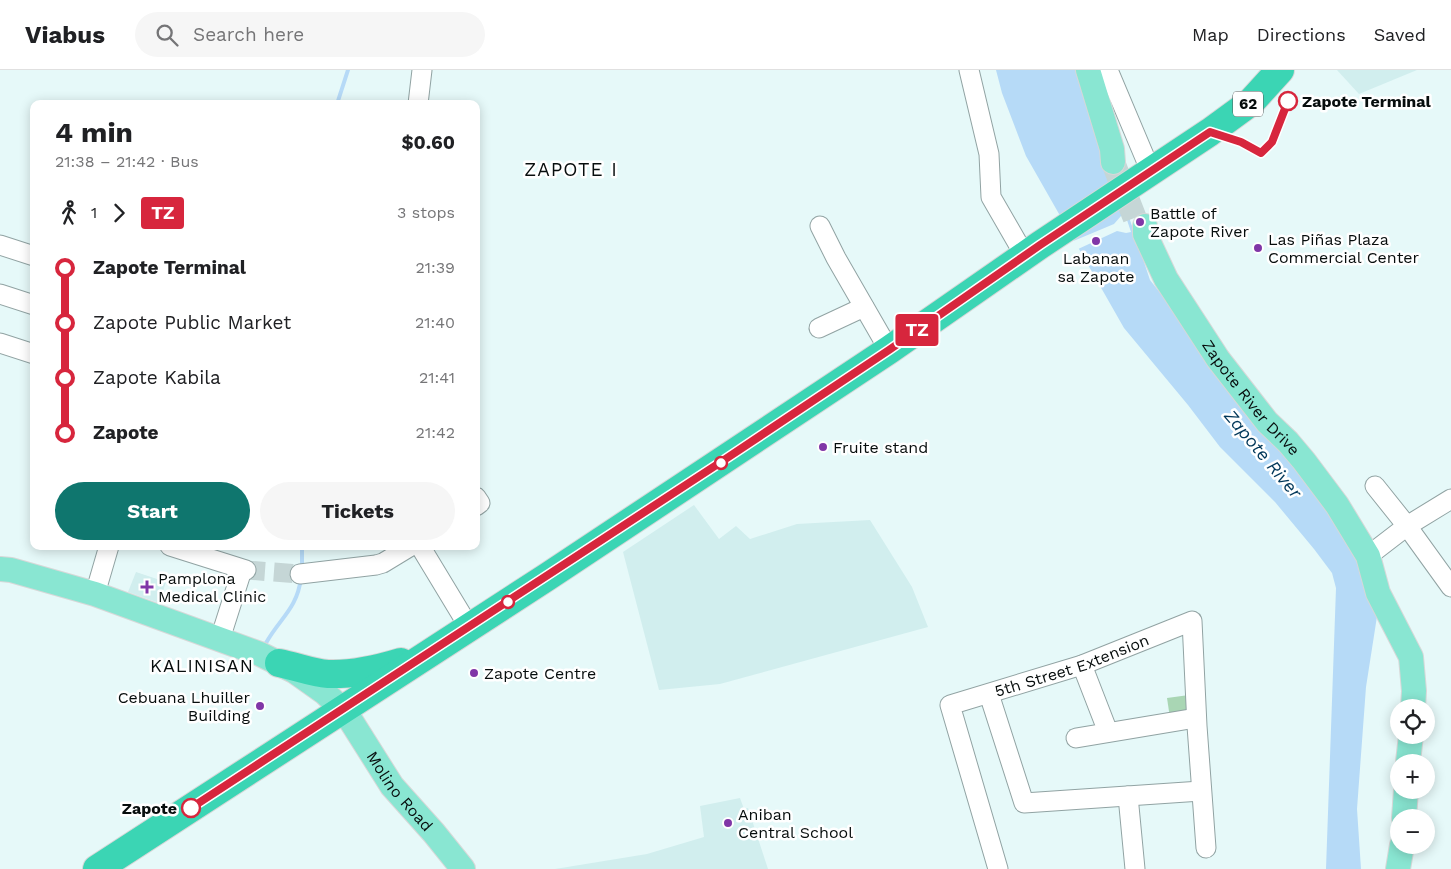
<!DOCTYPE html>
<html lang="en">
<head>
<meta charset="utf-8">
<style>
	:root { --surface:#fff; --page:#f6f6f6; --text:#202124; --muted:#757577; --line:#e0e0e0; --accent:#0f766e }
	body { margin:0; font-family:"Work Sans",sans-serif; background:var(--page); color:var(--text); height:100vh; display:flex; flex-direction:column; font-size:19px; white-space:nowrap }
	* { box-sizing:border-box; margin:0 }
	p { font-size:16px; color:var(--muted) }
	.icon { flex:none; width:28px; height:28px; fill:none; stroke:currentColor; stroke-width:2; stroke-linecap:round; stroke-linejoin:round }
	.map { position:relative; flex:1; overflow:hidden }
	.panel { position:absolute; left:30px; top:30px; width:450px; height:450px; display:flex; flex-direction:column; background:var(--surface); border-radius:10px; box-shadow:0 2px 12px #0003 }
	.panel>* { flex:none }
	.badge { padding:0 10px; border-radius:4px; font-size:18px; line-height:32px }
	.controls { position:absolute; left:1390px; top:629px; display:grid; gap:10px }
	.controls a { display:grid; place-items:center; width:45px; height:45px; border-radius:50%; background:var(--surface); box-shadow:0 2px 12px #0003; font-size:25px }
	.map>.badge { position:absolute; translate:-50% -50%; box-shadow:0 0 0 2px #fff }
	.legs { display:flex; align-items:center; gap:8px; height:55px; padding:0 25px; font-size:16px }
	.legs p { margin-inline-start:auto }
	.summary { display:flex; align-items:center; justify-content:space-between; height:85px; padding:0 25px }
	h1 { font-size:28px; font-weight:700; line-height:38px }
	.button { display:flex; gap:10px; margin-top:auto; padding:10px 25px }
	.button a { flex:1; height:58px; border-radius:30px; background:var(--accent); color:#fff; font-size:20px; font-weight:700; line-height:58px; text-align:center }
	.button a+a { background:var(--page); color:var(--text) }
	ul { padding:0 25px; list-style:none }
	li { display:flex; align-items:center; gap:18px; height:55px; font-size:19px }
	li i { display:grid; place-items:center; width:8px; height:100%; margin:0 6px; background:currentColor }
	li i::after { content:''; width:12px; height:12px; margin:-6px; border:4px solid; border-radius:50%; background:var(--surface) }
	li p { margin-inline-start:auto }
	li:first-child i { background:linear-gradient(#0000 50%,currentColor 0) }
	li:last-child i { background:linear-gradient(currentColor 50%,#0000 0) }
	header { display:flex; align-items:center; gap:30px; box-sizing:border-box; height:70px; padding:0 25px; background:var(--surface); border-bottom:1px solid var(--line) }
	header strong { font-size:24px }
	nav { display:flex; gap:28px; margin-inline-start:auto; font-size:18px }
	.search { width:350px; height:45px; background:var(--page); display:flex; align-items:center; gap:12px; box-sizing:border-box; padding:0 18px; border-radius:28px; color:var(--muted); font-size:19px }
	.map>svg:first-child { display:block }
	.built { fill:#d1eeee }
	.green { fill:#a9d6b4 }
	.water { fill:#b6daf7 }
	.pier { fill:#e6f9f9 }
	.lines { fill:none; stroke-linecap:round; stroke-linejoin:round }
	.stream { stroke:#b6daf7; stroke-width:4 }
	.minor-tunnel { stroke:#c5d6d6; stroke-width:19; stroke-dasharray:19 9; stroke-linecap:butt }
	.major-tunnel { stroke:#c5d6d6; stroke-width:24; stroke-dasharray:24 12; stroke-linecap:butt }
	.minor-casing { stroke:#91a3a3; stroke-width:21 }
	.major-casing { stroke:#d7d8d8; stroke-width:26 }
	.highway-casing { stroke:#d7d8d8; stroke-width:30 }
	.minor { stroke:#fff; stroke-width:19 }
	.major { stroke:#89e6d2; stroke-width:24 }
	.highway { stroke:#3bd5b4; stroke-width:28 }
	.line-1-casing { stroke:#fff; stroke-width:11 }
	.line-1 { stroke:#d7263d; stroke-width:8 }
	.stop-1-dot { fill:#fff; stroke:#d7263d; stroke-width:2.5 }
	.poi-dot { fill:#8036a7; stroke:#fff; stroke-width:2 }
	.labels { text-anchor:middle; stroke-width:5; stroke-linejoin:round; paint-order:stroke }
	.shield { fill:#fff; stroke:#515656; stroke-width:1 }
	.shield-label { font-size:15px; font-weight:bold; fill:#070d0d }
	.stop-label { font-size:16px; font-weight:bold; fill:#070d0d; stroke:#fff; text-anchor:start }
	.poi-label { font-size:16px; fill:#070d0d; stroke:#fff; text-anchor:start }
	.street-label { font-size:16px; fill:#070d0d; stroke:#fff }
	.water-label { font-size:18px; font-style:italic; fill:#003759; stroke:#fff }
	.neighbourhood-label { font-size:18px; letter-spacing:1px; fill:#070d0d; stroke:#fff }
	.quarter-label { font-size:19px; letter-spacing:1px; fill:#070d0d; stroke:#fff }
</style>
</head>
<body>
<header>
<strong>Viabus</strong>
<div class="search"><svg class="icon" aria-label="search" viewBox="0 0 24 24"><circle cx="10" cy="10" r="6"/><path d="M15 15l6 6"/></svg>Search here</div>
<nav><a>Map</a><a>Directions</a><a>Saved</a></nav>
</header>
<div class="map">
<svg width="1451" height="799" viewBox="0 0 1451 799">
	<rect width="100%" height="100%" fill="#e6f9f9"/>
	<g class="built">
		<path d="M1337,0H1417L1359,24Z"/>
		<path d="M694,435L719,469L736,456L750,469L797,454L870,450L912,517L928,557L720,614L659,620L623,482Z"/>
		<path d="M136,502L166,512L159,533L128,522Z"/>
		<path d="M740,728L744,739L748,738L768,799H555L647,784L704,767L700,736Z"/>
	</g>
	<path class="green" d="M1189,625L1192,645L1170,648L1167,628Z"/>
	<path class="water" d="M996,0H1078L1108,95L1126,138L1150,210L1350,466L1378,540L1366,617L1357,739L1361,799H1326L1336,518L1332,503L1314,479L1275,432L1220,377L1188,335L1124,258L1026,86L1002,23Z"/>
	<path class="pier" d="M1125,144L1131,162L1126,163L1117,161L1076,180L1071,172L1114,154L1121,146Z"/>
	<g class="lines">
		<g class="stream">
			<path d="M337,34L348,0"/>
			<path d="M302,498V476"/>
			<path d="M266,573C280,548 297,539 301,508"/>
		</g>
		<path class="minor-tunnel" d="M246,500L300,504"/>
		<path class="major-tunnel" d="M1113,92L1139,159"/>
		<g class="minor-casing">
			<g id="minor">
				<path d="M969,0L989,84L991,127L1025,186"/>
				<path d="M1108,0L1151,102"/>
				<path d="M418,34L422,0"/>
				<path d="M820,156L836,188L889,280"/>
				<path d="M0,175L34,186"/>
				<path d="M0,224L34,235"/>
				<path d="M819,258L864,237"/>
				<path d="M0,273L34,284"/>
				<path d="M1375,416L1407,456L1451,517"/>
				<path d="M476,427L480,433L476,436"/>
				<path d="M170,476L246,500"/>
				<path d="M420,476L469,557"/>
				<path d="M1368,486L1407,456L1451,429"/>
				<path d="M300,504L376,495L383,493L411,476"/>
				<path d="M95,524L109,476"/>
				<path d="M220,569L242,500"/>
				<path d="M1082,595L1108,662"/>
				<path d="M989,624L1024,733L1201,721"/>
				<path d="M1076,668L1196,648"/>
				<path d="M1128,726L1135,799"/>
				<path id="s1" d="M998,799L950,635L1082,595L1192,551L1197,656L1206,778"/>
			</g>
		</g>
		<g class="major-casing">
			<g id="major">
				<path d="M1088,0L1112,79L1113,92"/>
				<path id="s2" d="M1145,156V164L1166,209L1218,289L1267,352L1288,372L1304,391L1337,435L1368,486L1378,523L1411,587L1414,621L1413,638"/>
				<path id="s3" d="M0,499L11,500L95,524L260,584L294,601L325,623L342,639L351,651L392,716L434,763L463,799"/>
				<path d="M1408,692L1411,665"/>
				<path d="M1404,748L1406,720"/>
				<path d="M1398,799L1402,775"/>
			</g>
		</g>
		<g class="highway-casing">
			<g id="highway">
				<path d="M279,593C295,596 312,603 328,604C353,605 378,599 401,592"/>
				<path d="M97,799L547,507L889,280L1040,175L1210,62L1251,32L1280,0"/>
			</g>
		</g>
		<use href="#minor" class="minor"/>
		<use href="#major" class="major"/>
		<use href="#highway" class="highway"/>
	</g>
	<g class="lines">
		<g class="line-1-casing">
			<path id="line-1" d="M191,738L721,392L889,280L1040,175L1210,62L1241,72L1261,83L1272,72L1288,31"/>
		</g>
		<use href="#line-1" class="line-1"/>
	</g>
	<g class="stop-1-dot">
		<circle cx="1288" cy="31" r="9"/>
		<circle cx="721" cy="393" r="6"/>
		<circle cx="508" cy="532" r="6"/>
		<circle cx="191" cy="738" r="9"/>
	</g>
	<g class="poi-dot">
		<circle cx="1140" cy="152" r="5"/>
		<circle cx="1096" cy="171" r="5"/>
		<circle cx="1258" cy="178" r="5"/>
		<circle cx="823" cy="377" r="5"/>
		<path d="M144.5 509.5h5v5h5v5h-5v5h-5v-5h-5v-5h5z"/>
		<circle cx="474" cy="603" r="5"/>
		<circle cx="260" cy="636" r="5"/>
		<circle cx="728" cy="753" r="5"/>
	</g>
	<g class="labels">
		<rect class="shield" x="1233" y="21.5" width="30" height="25" rx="4"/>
		<g class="shield-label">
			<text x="1248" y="39">62</text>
		</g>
		<g class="stop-label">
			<text x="1302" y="37">Zapote Terminal</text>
			<text x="177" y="744" text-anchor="end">Zapote</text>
		</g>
		<g class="poi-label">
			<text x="1150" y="149">Battle of<tspan x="1150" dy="18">Zapote River</tspan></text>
			<text x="1268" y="175">Las Piñas Plaza<tspan x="1268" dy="18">Commercial Center</tspan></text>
			<text x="1096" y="194" text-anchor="middle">Labanan<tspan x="1096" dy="18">sa Zapote</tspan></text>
			<text x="833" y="383">Fruite stand</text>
			<text x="158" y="514">Pamplona<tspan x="158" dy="18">Medical Clinic</tspan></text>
			<text x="484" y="609">Zapote Centre</text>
			<text x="250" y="633" text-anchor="end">Cebuana Lhuiller<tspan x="250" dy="18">Building</tspan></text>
			<text x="738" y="750">Aniban<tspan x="738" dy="18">Central School</tspan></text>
		</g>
		<g class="street-label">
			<text dy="6" stroke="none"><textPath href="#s2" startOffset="204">Zapote River Drive</textPath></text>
			<text dy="6" stroke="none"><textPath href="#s1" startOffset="299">5th Street Extension</textPath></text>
			<text dy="6" stroke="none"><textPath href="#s3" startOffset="474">Molino Road</textPath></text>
		</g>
		<g class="water-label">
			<text transform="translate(1263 384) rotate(50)" y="6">Zapote River</text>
		</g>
		<g class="neighbourhood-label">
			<text x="202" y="602">KALINISAN</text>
		</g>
		<g class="quarter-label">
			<text x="571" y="106">ZAPOTE I</text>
		</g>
	</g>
</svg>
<div class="controls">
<a><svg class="icon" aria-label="locate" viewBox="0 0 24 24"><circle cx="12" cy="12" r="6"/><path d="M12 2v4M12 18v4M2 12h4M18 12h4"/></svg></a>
<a>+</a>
<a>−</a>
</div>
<b class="badge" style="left:917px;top:260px;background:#d7263d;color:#fff">TZ</b>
<section class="panel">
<div class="summary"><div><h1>4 min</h1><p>21:38 – 21:42 · Bus</p></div><b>$0.60</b></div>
<div class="legs"><svg class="icon" aria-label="walk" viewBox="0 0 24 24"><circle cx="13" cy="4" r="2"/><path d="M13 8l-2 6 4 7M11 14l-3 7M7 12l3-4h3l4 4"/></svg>1<svg class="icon" aria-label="forward" viewBox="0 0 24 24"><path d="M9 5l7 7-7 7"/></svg><b class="badge" style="background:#d7263d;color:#fff">TZ</b><p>3 stops</p></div>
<ul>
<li><i style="color:#d7263d"></i><b>Zapote Terminal</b><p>21:39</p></li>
<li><i style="color:#d7263d"></i><span>Zapote Public Market</span><p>21:40</p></li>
<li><i style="color:#d7263d"></i><span>Zapote Kabila</span><p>21:41</p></li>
<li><i style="color:#d7263d"></i><b>Zapote</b><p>21:42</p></li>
</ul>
<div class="button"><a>Start</a><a>Tickets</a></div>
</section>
</div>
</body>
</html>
